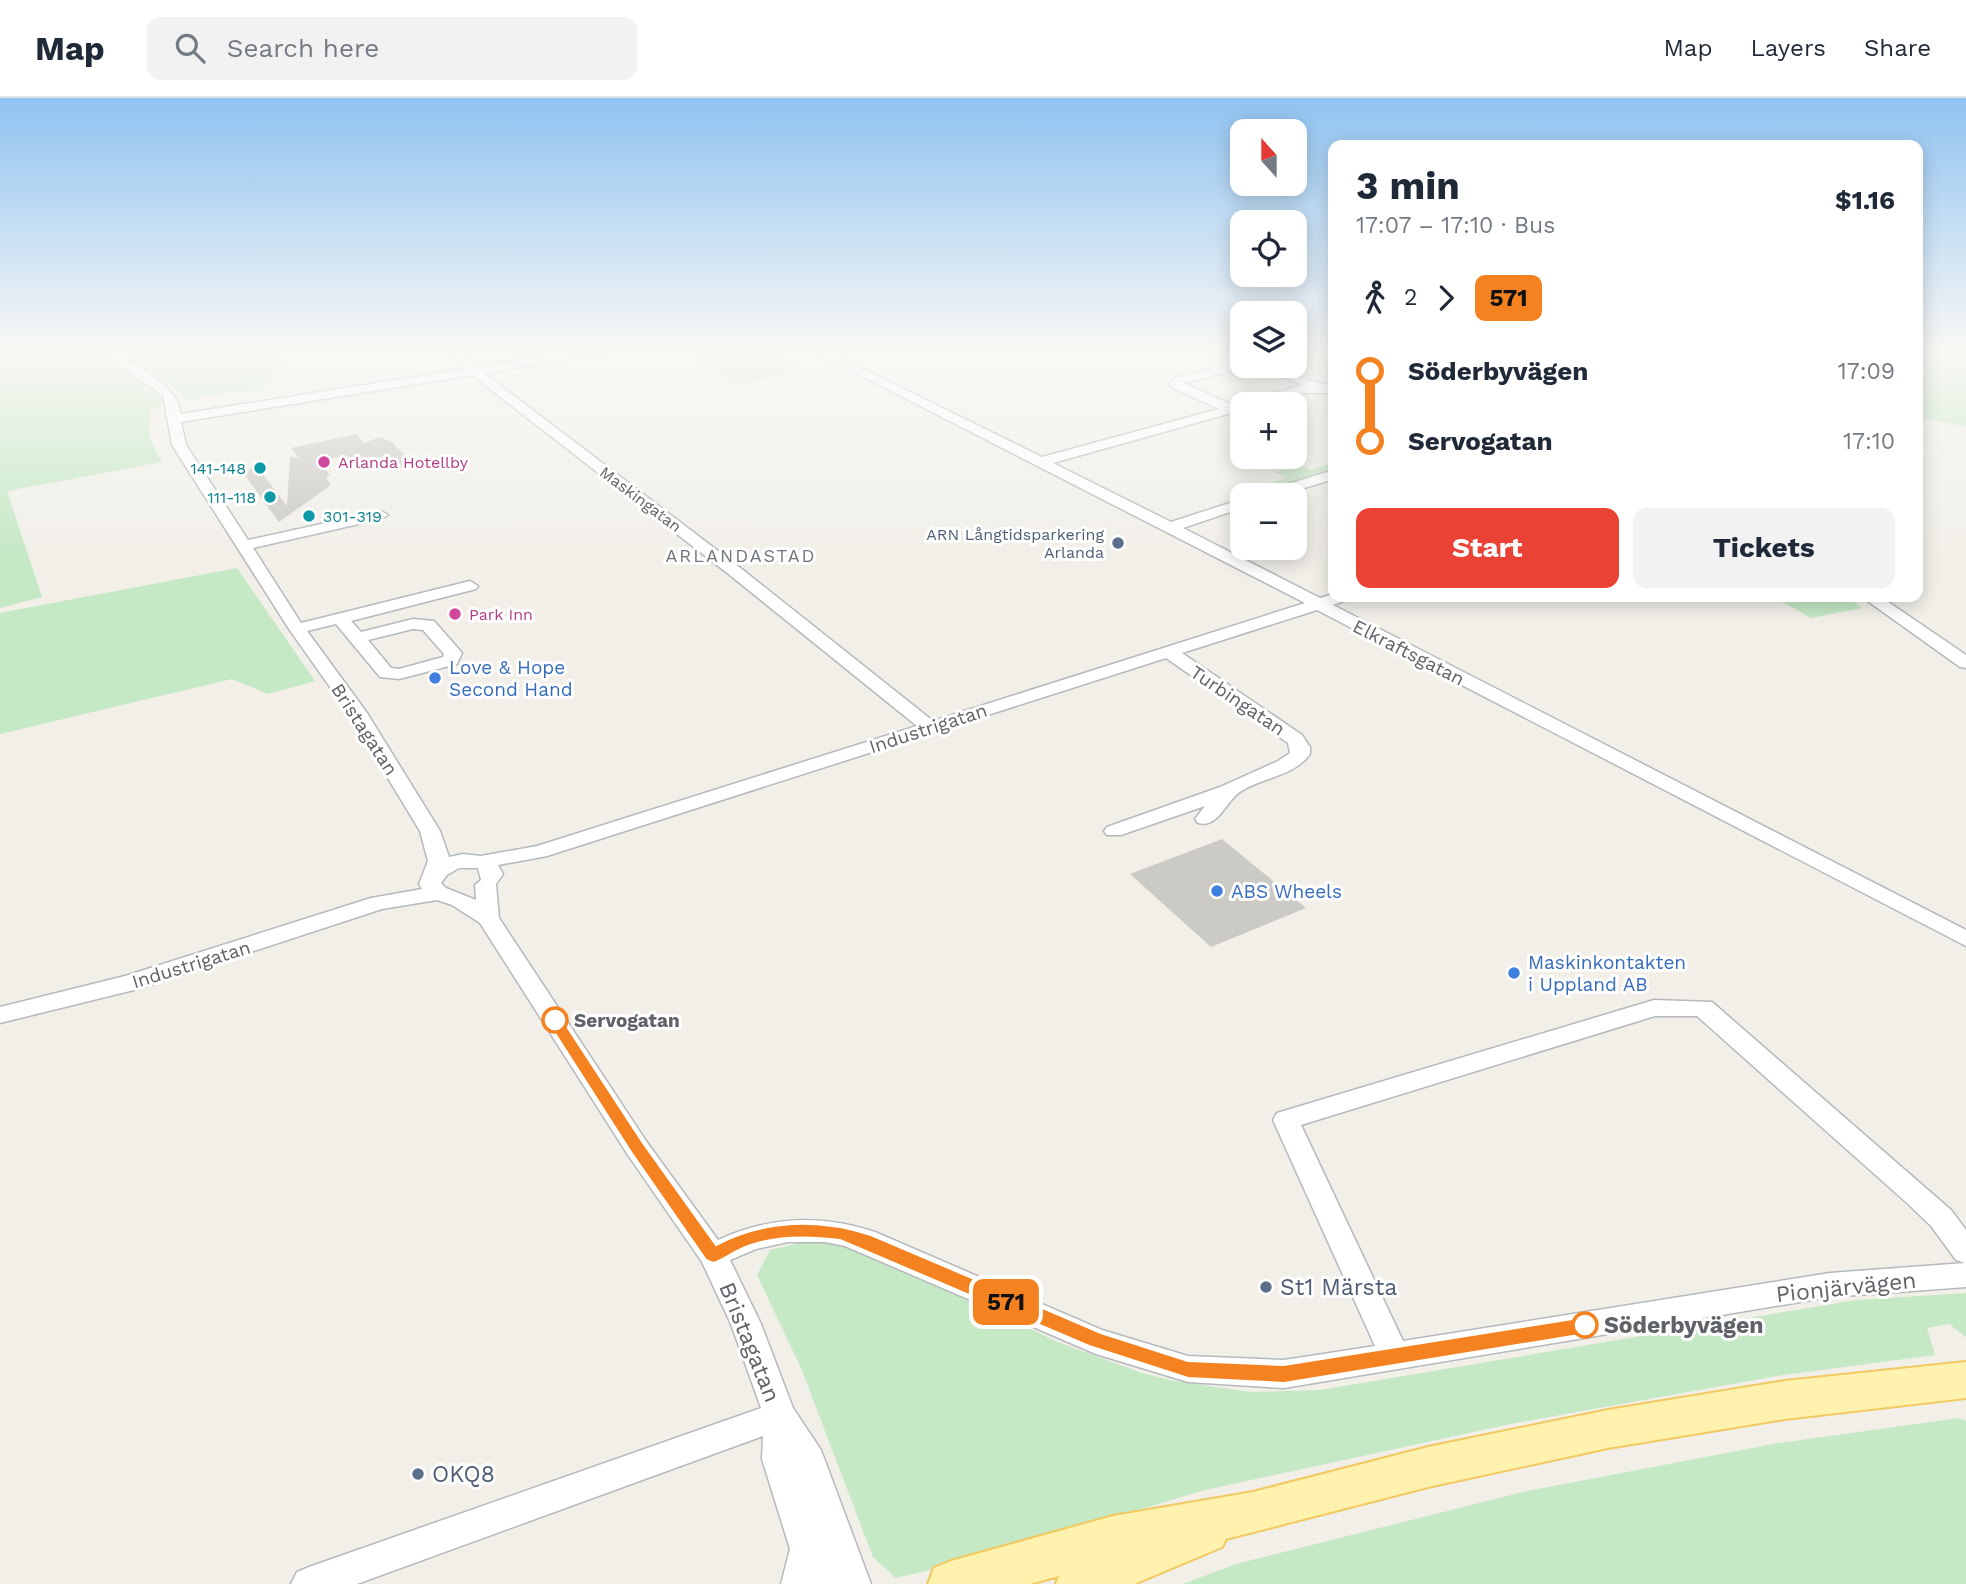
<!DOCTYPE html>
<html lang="en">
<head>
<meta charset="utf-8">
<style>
	:root { --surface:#fff; --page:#f2f2f3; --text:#1f2937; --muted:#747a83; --line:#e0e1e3; --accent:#ea4335 }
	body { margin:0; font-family:"Work Sans",sans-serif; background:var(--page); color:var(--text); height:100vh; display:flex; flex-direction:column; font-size:26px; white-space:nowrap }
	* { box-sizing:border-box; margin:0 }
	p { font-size:23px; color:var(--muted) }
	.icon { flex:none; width:38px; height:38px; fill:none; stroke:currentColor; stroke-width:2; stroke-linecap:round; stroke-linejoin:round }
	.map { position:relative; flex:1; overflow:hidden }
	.sheet { position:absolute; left:1328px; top:42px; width:595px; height:462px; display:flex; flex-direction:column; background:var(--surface); border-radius:14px; box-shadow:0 4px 18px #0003 }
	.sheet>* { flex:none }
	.badge { padding:0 14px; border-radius:10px; font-size:24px; line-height:46px }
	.needle { width:46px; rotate:339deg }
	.tools { position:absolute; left:1230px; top:21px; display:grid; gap:14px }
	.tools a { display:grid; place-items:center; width:77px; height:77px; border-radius:14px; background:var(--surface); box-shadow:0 4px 18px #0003; font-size:35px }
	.map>.badge { position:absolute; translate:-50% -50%; box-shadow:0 0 0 4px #fff }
	.legs { display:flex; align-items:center; gap:10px; height:77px; padding:0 28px; font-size:23px }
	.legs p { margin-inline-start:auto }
	.head { display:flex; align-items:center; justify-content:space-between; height:119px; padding:0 28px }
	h1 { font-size:38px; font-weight:700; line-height:52px }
	.cta { display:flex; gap:14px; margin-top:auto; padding:14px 28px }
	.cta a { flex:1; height:80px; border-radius:14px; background:var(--accent); color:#fff; font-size:28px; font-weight:700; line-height:80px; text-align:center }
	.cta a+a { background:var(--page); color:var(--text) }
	ul { padding:0 28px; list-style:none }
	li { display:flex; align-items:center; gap:24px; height:70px; font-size:26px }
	li i { display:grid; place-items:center; width:10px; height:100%; margin:0 9px; background:currentColor }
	li i::after { content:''; width:18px; height:18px; margin:-9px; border:5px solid; border-radius:50%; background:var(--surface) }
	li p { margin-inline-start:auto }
	li:first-child i { background:linear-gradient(#0000 50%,currentColor 0) }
	li:last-child i { background:linear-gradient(currentColor 50%,#0000 0) }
	header { display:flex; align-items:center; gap:42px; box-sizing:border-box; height:98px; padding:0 35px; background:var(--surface); border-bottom:2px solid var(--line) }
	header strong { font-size:33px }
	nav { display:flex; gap:38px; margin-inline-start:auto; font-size:24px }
	.search { width:490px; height:63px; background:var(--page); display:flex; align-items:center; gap:18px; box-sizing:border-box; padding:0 24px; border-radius:14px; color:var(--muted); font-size:26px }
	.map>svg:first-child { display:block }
	.green { fill:#c5e8c5 }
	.building { fill:#cccac5 }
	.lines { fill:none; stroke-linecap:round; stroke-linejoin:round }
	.minor-casing { stroke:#b5b8bc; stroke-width:3 }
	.major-casing { stroke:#f2c960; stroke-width:4 }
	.minor { fill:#fff; fill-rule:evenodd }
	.major { fill:#fff2af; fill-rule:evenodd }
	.line-1 { fill:#f58220; stroke:#fff; stroke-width:2 }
	.hotel-dot { fill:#d1479c; stroke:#fff; stroke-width:2.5 }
	.culture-dot { fill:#0f9aa8; stroke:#fff; stroke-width:2.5 }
	.service-dot { fill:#5c6f8a; stroke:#fff; stroke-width:2.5 }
	.shop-dot { fill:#3f7fe0; stroke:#fff; stroke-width:2.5 }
	.stop-1-dot { fill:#fff; stroke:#f58220; stroke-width:3.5 }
	.labels { text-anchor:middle; stroke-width:6; stroke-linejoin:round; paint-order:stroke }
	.far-hotel-label { font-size:16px; fill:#b23c85; stroke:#fff; text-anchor:start }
	.far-culture-label { font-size:16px; fill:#0d838f; stroke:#fff; text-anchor:end }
	.far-street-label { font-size:16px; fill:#5f6368; stroke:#fff }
	.far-service-label { font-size:16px; fill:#4e5e75; stroke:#fff; text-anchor:end }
	.far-neighbourhood-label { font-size:18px; letter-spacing:2px; fill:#70757a; stroke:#fff }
	.street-label { font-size:19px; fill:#5f6368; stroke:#fff }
	.shop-label { font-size:19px; fill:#366cbe; stroke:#fff; text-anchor:start }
	.stop-label { font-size:19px; font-weight:bold; fill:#5f6368; stroke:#fff; text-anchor:start }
	.near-service-label { font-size:23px; fill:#4e5e75; stroke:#fff; text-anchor:start }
	.near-street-label { font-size:23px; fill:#5f6368; stroke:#fff }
	.near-stop-label { font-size:23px; font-weight:bold; fill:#5f6368; stroke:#fff; text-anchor:start }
</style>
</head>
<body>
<header>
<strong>Map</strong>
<div class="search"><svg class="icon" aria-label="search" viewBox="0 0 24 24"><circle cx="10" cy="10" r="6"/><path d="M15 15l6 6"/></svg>Search here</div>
<nav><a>Map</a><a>Layers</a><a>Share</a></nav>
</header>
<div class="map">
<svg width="1966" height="1486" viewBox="0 0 1966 1486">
	<rect width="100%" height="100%" fill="#f1efe8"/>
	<g class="green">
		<path d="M0,250H109L107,258C121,276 145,286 164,301L160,310L150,311V341L162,364L7,393L42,499L0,510Z"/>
		<path d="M126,250H284L287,256L263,292L202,297L194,302H186L175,290L129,262Z"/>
		<path d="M678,250H766L806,272L736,286Z"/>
		<path d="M1918,250H1966V329L1918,319Z"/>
		<path d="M1333,365V370L1271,391L1260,388L1286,380L1275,374L1299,367L1311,372Z"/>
		<path d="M237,470L315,583L268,596L232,581L0,636V515Z"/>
		<path d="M1774,499H1847L1862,510L1811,520Z"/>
		<path d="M813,1142L872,1150L1055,1243L1142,1275L1174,1283L1251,1294L1320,1292L1856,1202L1966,1195V1239L1949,1226L1927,1230L1935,1257L1777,1278L1515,1325L1205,1392L976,1461L896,1480L873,1459L801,1270L757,1177L770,1152Z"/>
		<path d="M1959,1320L1966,1323V1486H1183L1236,1466L1523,1394L1773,1346Z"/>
	</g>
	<g class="building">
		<path d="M356,336L364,345L380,339L392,344L415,368L400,371L389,361L354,368L345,358L318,363L330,377L326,380L331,387L279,424L244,376L256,367L287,408L290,359L299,360L291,350Z"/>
		<path d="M1222,741L1306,810L1211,849L1130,776Z"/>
	</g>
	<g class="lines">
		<g class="minor-casing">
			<g id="minor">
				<path d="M111,250H123L122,256L126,260C148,278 175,285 181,316L465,271L445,250H457L477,269L598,250H624L618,253L484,275L743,472L933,623L1305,505L807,250H821L1042,359L1219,311L1171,289L1169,286L1175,280L1242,263V268L1246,269L1184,285L1232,307L1303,287L1258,268C1286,267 1307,287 1334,287V295H1301L1260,306H1242V312L1053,365L1171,424L1242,401V410L1183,430L1320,500L1334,496V499H1349L1347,502L1333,507L1966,832V848L1317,512L1182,555L1302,637L1310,649V656C1294,678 1265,679 1243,692C1226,701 1219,731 1198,725L1195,721L1205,708L1121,737H1107L1104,733L1107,729L1220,689L1278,663L1290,655L1288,645L1166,560L547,758L498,767L503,776L496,786L499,820L646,1043L718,1142C770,1118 821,1116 875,1134L1102,1232L1188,1258L1284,1262L1375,1248L1273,1022L1277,1015L1654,902L1712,904L1951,1112L1966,1132V1189L1830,1199L1284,1290L1188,1284L1096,1256L845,1148L825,1144H788L756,1151L730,1162L761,1226L793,1310L821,1352L871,1486H781L790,1451L762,1361L763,1338L357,1486H291L297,1474L309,1469L761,1310L731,1226L702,1164L628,1057L480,825L452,807L437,802L382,811L138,891L0,925V909L125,878L371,800L422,791L419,786L428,763L420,733L349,616L289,531L172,347L163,297L124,271L110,257ZM472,277L731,478L917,628L537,748L481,758L463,756L449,759L440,733L367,615L307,533L336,526L380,579L399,581L457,566L462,555L434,523L413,521L361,534L351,523L476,491L478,488L470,483L301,525L253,450L381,421L388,417L381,413L248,442L186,347L181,324ZM413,531L423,532L444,556L443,559L399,571L391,570L368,542ZM459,770H478L481,782L475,787L476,802L446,790L441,785L447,777ZM1655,918H1697L1907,1105L1931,1128L1956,1162L1965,1165L1830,1175L1403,1243L1301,1027Z"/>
				<path d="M1334,372V381L1281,397H1260L1262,394Z"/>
				<path d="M1862,499H1881L1966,557V570L1960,569Z"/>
			</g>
		</g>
		<g class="major-casing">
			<path id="major" d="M1966,1264V1300L1785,1321L1608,1350L1428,1389L1226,1441L1222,1449L1134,1486H1056L1059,1478L1030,1486H928L934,1470L951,1463L1113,1418L1253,1394L1428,1349L1608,1312L1785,1283Z"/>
		</g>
		<use href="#minor" class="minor"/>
		<use href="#major" class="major"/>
	</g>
	<linearGradient id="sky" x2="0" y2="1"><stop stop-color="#8fc3f1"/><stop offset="0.55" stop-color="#f9f8f5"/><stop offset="1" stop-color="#f9f8f5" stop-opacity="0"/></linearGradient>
	<rect width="1966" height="458" fill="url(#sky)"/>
	<path class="line-1" d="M555,917L560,918L643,1045L716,1147C767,1121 818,1120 871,1137L1101,1235L1188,1263L1284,1267L1585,1219L1592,1221L1595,1227L1592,1233L1585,1236L1284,1285L1188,1280L1089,1248L840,1142C809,1138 777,1137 748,1148C736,1152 725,1161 713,1165L706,1162L631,1054L549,926L547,922Z"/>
	<g class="hotel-dot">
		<circle cx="324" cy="364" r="7"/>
		<circle cx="455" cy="516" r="7"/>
	</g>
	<g class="culture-dot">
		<circle cx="260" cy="370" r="7"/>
		<circle cx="270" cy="399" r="7"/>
		<circle cx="309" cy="418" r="7"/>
	</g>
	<g class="service-dot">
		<circle cx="1118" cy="445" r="7"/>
		<circle cx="1266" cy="1189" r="7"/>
		<circle cx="418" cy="1376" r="7"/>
	</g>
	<g class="shop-dot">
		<circle cx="435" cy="580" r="7"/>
		<circle cx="1217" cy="793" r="7"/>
		<circle cx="1514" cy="875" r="7"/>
	</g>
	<g class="stop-1-dot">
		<circle cx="555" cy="922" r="12"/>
		<circle cx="1585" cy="1227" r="12"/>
	</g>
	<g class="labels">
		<g class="far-hotel-label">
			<text x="338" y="370">Arlanda Hotellby</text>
			<text x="469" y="522">Park Inn</text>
		</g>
		<g class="far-culture-label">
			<text x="246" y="376">141-148</text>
			<text x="256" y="405">111-118</text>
			<text x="323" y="424" text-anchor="start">301-319</text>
		</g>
		<g class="far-street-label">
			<text transform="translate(641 401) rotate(37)" y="6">Maskingatan</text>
		</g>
		<g class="far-service-label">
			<text x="1104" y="442">ARN Långtidsparkering<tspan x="1104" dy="18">Arlanda</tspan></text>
		</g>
		<g class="far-neighbourhood-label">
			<text x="741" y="464">ARLANDASTAD</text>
		</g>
		<g class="street-label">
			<text transform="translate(1409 554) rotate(27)" y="7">Elkraftsgatan</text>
			<text transform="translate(1238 602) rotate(34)" y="7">Turbingatan</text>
			<text transform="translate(928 630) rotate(-18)" y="7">Industrigatan</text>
			<text transform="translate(365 631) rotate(57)" y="7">Bristagatan</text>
			<text transform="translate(191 866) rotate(-17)" y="7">Industrigatan</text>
		</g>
		<g class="shop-label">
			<text x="449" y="576">Love &amp; Hope<tspan x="449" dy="22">Second Hand</tspan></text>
			<text x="1231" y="800">ABS Wheels</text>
			<text x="1528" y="871">Maskinkontakten<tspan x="1528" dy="22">i Uppland AB</tspan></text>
		</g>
		<g class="stop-label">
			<text x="574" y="929">Servogatan</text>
		</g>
		<g class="near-service-label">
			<text x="1280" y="1197">St1 Märsta</text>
			<text x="432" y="1384">OKQ8</text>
		</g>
		<g class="near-street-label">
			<text transform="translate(1846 1189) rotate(-6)" y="8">Pionjärvägen</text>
			<text transform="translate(750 1244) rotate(68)" y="8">Bristagatan</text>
		</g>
		<g class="near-stop-label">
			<text x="1604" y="1235">Söderbyvägen</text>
		</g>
	</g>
</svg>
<div class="tools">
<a><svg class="needle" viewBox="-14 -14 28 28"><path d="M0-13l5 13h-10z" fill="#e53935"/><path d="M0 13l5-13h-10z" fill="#747a83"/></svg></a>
<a><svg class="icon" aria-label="locate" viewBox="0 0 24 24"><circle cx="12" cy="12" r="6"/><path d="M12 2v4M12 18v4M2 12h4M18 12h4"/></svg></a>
<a><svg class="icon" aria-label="layers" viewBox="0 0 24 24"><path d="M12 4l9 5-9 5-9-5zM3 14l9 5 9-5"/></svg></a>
<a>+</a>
<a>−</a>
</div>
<b class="badge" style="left:1006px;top:1204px;background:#f58220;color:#111">571</b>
<section class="sheet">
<div class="head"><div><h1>3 min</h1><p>17:07 – 17:10 · Bus</p></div><b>$1.16</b></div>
<div class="legs"><svg class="icon" aria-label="walk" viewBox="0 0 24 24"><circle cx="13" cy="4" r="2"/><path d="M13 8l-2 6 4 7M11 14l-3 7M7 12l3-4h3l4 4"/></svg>2<svg class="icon" aria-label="forward" viewBox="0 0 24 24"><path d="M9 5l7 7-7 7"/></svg><b class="badge" style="background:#f58220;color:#111">571</b></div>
<ul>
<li><i style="color:#f58220"></i><b>Söderbyvägen</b><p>17:09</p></li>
<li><i style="color:#f58220"></i><b>Servogatan</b><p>17:10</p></li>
</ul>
<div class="cta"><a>Start</a><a>Tickets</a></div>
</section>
</div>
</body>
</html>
